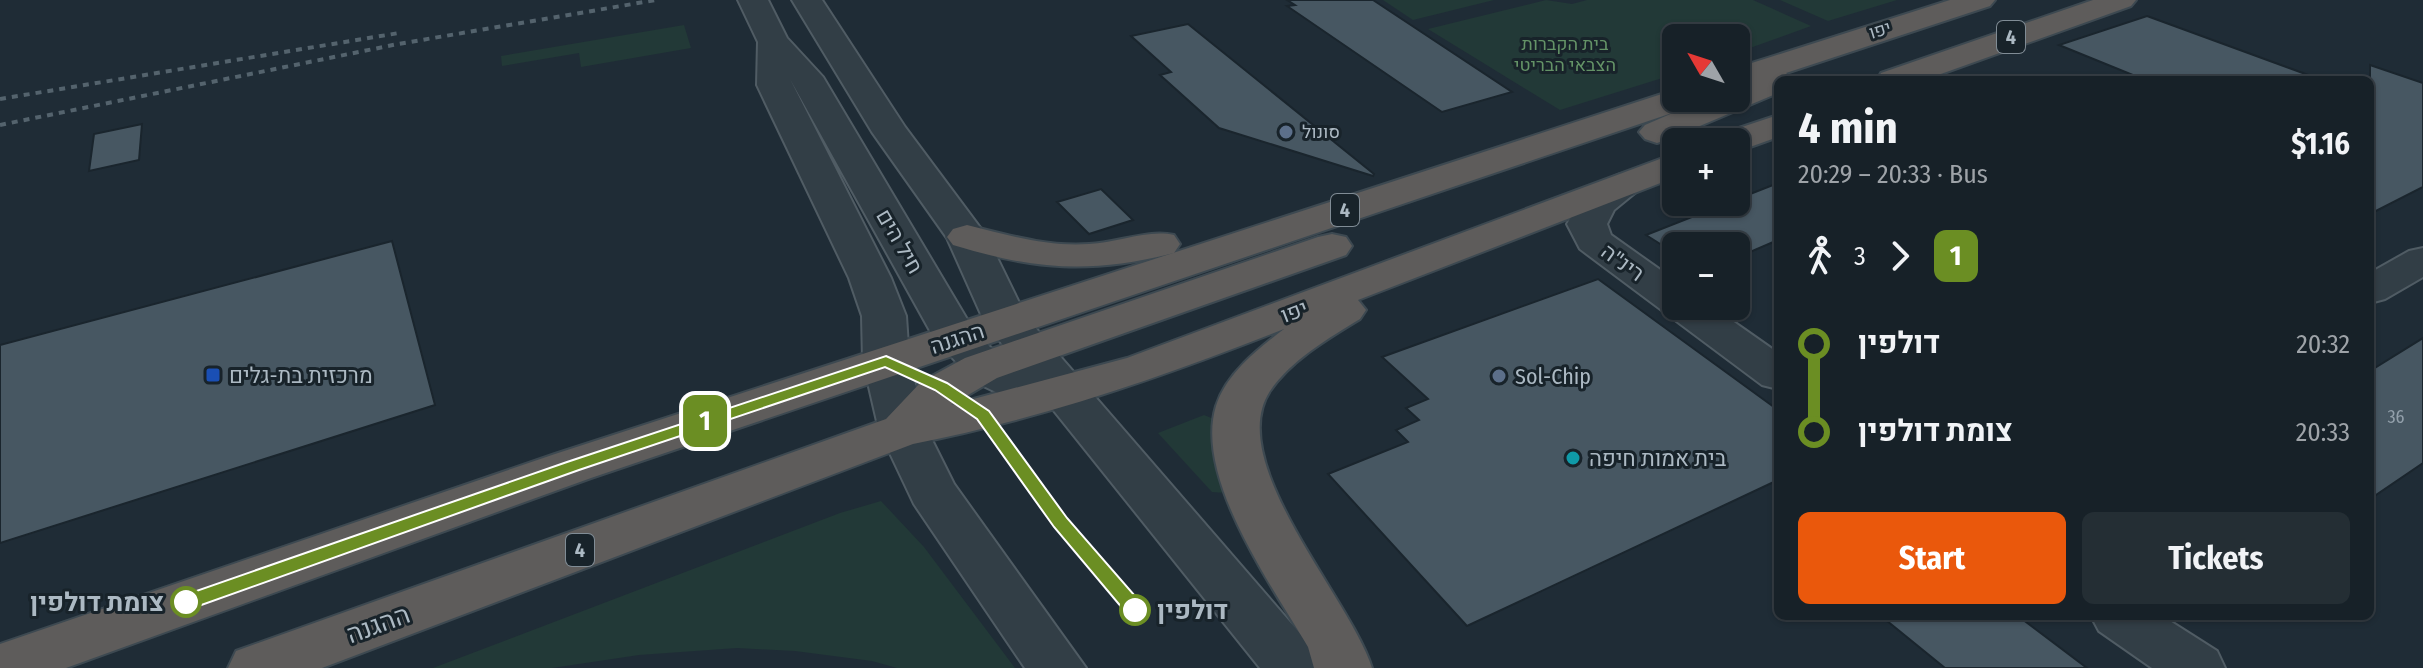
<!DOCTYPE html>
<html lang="en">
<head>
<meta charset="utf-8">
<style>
	:root { --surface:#172128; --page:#242e34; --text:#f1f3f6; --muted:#9ea3a8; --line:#363e45; --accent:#ea580c }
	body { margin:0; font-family:"Fira Sans Condensed",Heebo,sans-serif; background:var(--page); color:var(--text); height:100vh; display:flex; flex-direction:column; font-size:30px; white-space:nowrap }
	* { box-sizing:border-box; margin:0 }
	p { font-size:26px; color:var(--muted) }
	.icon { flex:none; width:44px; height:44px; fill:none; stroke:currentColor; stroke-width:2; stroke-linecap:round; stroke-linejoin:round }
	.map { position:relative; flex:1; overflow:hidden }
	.sheet { position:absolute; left:1774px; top:76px; width:600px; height:544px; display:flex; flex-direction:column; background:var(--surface); border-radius:12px; box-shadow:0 2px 6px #0004,0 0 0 2px var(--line) }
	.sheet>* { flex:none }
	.badge { padding:0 16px; border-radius:12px; font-size:28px; line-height:52px }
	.needle { width:52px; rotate:309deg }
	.fabs { position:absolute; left:1662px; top:24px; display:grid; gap:16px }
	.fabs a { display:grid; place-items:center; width:88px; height:88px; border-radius:12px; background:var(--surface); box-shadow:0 2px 6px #0004,0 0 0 2px var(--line); font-size:40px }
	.map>.badge { position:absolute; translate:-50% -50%; box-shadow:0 0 0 4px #fff }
	.legs { display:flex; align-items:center; gap:12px; height:88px; padding:0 24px; font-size:26px }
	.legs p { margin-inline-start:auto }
	.overview { display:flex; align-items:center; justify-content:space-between; height:136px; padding:0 24px }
	h1 { font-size:44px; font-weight:700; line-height:60px }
	.button { display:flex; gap:16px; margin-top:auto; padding:16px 24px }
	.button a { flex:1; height:92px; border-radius:12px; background:var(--accent); color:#fff; font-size:32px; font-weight:700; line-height:92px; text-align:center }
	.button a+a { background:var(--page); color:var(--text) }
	ul { padding:0 24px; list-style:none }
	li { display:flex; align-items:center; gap:28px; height:88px; font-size:30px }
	li i { display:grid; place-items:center; width:12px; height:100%; margin:0 10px; background:currentColor }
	li i::after { content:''; width:20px; height:20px; margin:-10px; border:6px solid; border-radius:50%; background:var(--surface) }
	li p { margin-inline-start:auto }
	li:first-child i { background:linear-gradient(#0000 50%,currentColor 0) }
	li:last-child i { background:linear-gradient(currentColor 50%,#0000 0) }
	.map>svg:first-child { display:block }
	.green { fill:#223937 }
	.building { fill:#475762; stroke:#1a252d; stroke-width:2 }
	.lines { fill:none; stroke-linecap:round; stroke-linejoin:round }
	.minor-casing { stroke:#505c64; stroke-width:4 }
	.tertiary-casing { stroke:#505c64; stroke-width:4 }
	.trunk-casing { stroke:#3d4951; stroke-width:4 }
	.minor { fill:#323e46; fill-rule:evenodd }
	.tertiary { fill:#323e46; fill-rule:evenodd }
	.trunk { fill:#5e5c5b; fill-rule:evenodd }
	.rail { stroke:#54636d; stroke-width:4; stroke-dasharray:6 6; stroke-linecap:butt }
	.line-1 { fill:#6b8e23; stroke:#fff; stroke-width:2 }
	.service-dot { fill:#5c6f8a; stroke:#18232a; stroke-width:3 }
	.transit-dot { fill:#1a4fb4; stroke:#18232a; stroke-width:3 }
	.culture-dot { fill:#0f9aa8; stroke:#18232a; stroke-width:3 }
	.stop-1-dot { fill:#fff; stroke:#6b8e23; stroke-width:4 }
	.labels { text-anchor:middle; stroke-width:6; stroke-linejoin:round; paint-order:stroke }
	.far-street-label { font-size:18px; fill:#acb9c3; stroke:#18232a }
	.far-park-label { font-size:18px; fill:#649367; stroke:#18232a }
	.far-poi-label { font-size:18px; fill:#acb9c3; stroke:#18232a; text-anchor:start }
	.number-label { font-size:18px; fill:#93a0ab }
	.shield { fill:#18232a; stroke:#808c95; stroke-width:2 }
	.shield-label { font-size:20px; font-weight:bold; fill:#acb9c3 }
	.street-label { font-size:22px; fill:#acb9c3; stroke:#18232a }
	.poi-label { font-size:22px; fill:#acb9c3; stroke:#18232a; text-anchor:start }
	.near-stop-label { font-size:26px; font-weight:bold; fill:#acb9c3; stroke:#18232a; text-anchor:end }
	.near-street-label { font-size:26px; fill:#acb9c3; stroke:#18232a }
</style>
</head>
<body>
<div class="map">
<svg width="2423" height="668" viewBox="0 0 2423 668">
	<rect width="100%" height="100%" fill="#1f2c36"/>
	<g class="green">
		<path d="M1383,0H1494L1413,20Z"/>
		<path d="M1546,0L1572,4L1587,0H1753L1811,26L1736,53V38H1676V64L1670,67L1672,75L1560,110L1428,29Z"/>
		<path d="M1780,0H1897L1828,21Z"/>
		<path d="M684,25L691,48L581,67L579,53L502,66L501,56Z"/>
		<path d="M1204,415L1214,419L1231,483L1225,493L1212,492L1158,433Z"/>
		<path d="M881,501L924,547L1015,668H897L872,661L795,651L737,648L639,655L552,668H433L840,513Z"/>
	</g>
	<g class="building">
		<path d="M1287,0H1373L1512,92L1442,112L1287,6L1295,5Z"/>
		<path d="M2147,16L2311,76L2310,80H2145L2059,45Z"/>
		<path d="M1188,24L1374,174L1373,176L1219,128L1160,75L1171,72L1131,36Z"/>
		<path d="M2370,65L2423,83V187L2370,214Z"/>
		<path d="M142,124L139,160L89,171L94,134Z"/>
		<path d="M1778,183V240L1736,258V246H1676V254L1646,235Z"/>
		<path d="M1101,189L1133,220L1089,234L1057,202Z"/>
		<path d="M392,241L435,405L0,543V345Z"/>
		<path d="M1598,279L1778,410V480L1467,626L1328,474L1408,442L1396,430L1419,420L1406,408L1428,399L1382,357Z"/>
		<path d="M2423,338V463L2370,499V371Z"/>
		<path d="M1881,616H2018L2087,668H1945Z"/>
	</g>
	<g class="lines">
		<g class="minor-casing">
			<g id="minor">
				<path d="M1628,172L1641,175L1647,183L1614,210L1607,224L1611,235L1676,281V306H1711L1778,353V389L1762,385L1580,249L1567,224C1582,199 1598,179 1628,172Z"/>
				<path d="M2423,248V277L2385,299L2370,303V273L2409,251Z"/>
				<path d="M2091,616H2162L2217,651L2225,668H2152L2099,631Z"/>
			</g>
		</g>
		<g class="tertiary-casing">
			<path id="tertiary" d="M738,0H768L787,38L823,77L974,331L997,354L1022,369L984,321L947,238L872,132L792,0H822L905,127L987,237L1026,317L1315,651L1323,668H1260L1051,407L998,393L975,382L934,338L790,79L891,278L906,316L909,361L927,430L954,484L1086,668H1025L914,504L879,430L863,361L862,316L849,278L757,85L758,42Z"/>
		</g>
		<g class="trunk-casing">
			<g id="trunk">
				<path d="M1950,0H1995L1990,6L1786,73L1794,80H1778V93L1669,139L1657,143L1645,139L1639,132L1645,125L1675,112L591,478L66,668H0V644L555,454L1671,91L1676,90V98H1700L1696,103L1709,98H1736V68Z"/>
				<path d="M2093,0H2136L2131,6L1924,80H1877L1881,73Z"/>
				<path d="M1778,115V137L1736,152V142H1716L1721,134Z"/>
				<path d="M1676,153V177L1358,300L1366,310L1360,319C1329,338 1291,360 1270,391C1223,462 1351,599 1372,668H1314L1308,647C1273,587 1194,478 1216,406C1226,374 1258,349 1284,329C1162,377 1041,419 913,444L322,668H228L236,651L886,419L921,382L965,358L1318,237L1332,234L1346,237L1352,246L1346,255L997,378L951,405L1127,358Z"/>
				<path d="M967,225C1008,235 1047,247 1089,244C1117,243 1148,229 1174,235L1180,244L1174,253C1091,274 1035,270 953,245L947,237L953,229Z"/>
			</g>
		</g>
		<use href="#minor" class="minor"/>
		<use href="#tertiary" class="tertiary"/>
		<use href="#trunk" class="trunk"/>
		<g class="rail">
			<path d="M0,99L399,33"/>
			<path d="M0,125L398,44L656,0"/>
		</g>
	</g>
	<path class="line-1" d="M886,356L947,383L989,411L1067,518L1142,604L1145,610L1142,615H1128L1054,527L977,419L935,390L885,367L579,470L193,608H179L176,602L179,597L567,462Z"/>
	<g class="service-dot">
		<circle cx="1286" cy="132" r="8"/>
		<circle cx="1499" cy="376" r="8"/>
	</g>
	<rect class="transit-dot" x="205" y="367" width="16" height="16" rx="4"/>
	<circle class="culture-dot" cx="1573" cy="458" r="8"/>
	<g class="stop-1-dot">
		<circle cx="186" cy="602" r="14"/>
		<circle cx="1135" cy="610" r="14"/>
	</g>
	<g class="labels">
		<g class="far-street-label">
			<text transform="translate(1880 30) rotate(-17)" y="6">יפו</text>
		</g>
		<g class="far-park-label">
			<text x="1565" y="50">בית הקברות<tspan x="1565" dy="21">הצבאי הבריטי</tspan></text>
		</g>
		<g class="far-poi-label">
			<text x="1302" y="138">סונול</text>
		</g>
		<g class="number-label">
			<text x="2396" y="423">36</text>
		</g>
		<g class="shield">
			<rect x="1997" y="21" width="28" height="32" rx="6"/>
			<rect x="1331" y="194" width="28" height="32" rx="6"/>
			<rect x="566" y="534" width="28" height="32" rx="6"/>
		</g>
		<g class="shield-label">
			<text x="2011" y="44">4</text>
			<text x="1345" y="217">4</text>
			<text x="580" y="557">4</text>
		</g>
		<g class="street-label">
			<text transform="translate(900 241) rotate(60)" y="8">חיל הים</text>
			<text transform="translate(1623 262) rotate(36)" y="8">רינ"ה</text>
			<text transform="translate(1294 311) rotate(-21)" y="8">יפו</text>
			<text transform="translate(957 338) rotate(-18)" y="8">ההגנה</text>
		</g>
		<g class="poi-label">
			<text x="229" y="383">מרכזית בת-גלים</text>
			<text x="1515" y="384">Sol-Chip</text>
			<text x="1589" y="466">בית אמות חיפה</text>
		</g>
		<g class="near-stop-label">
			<text x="164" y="611">צומת דולפין</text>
			<text x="1157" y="619" text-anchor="start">דולפין</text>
		</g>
		<g class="near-street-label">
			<text transform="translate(378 624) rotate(-20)" y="9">ההגנה</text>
		</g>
	</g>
</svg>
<div class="fabs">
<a><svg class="needle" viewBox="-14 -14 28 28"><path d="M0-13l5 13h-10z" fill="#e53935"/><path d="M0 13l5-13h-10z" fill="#9ea3a8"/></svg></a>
<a>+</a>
<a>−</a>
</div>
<b class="badge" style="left:705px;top:421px;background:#6b8e23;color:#fff">1</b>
<section class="sheet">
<div class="overview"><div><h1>4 min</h1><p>20:29 – 20:33 · Bus</p></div><b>$1.16</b></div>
<div class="legs"><svg class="icon" aria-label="walk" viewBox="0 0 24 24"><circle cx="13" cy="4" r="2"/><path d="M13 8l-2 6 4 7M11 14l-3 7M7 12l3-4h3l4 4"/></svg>3<svg class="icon" aria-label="forward" viewBox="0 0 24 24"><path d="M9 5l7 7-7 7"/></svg><b class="badge" style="background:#6b8e23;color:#fff">1</b></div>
<ul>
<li><i style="color:#6b8e23"></i><b>דולפין</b><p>20:32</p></li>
<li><i style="color:#6b8e23"></i><b>צומת דולפין</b><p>20:33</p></li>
</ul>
<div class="button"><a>Start</a><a>Tickets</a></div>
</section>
</div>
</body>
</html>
